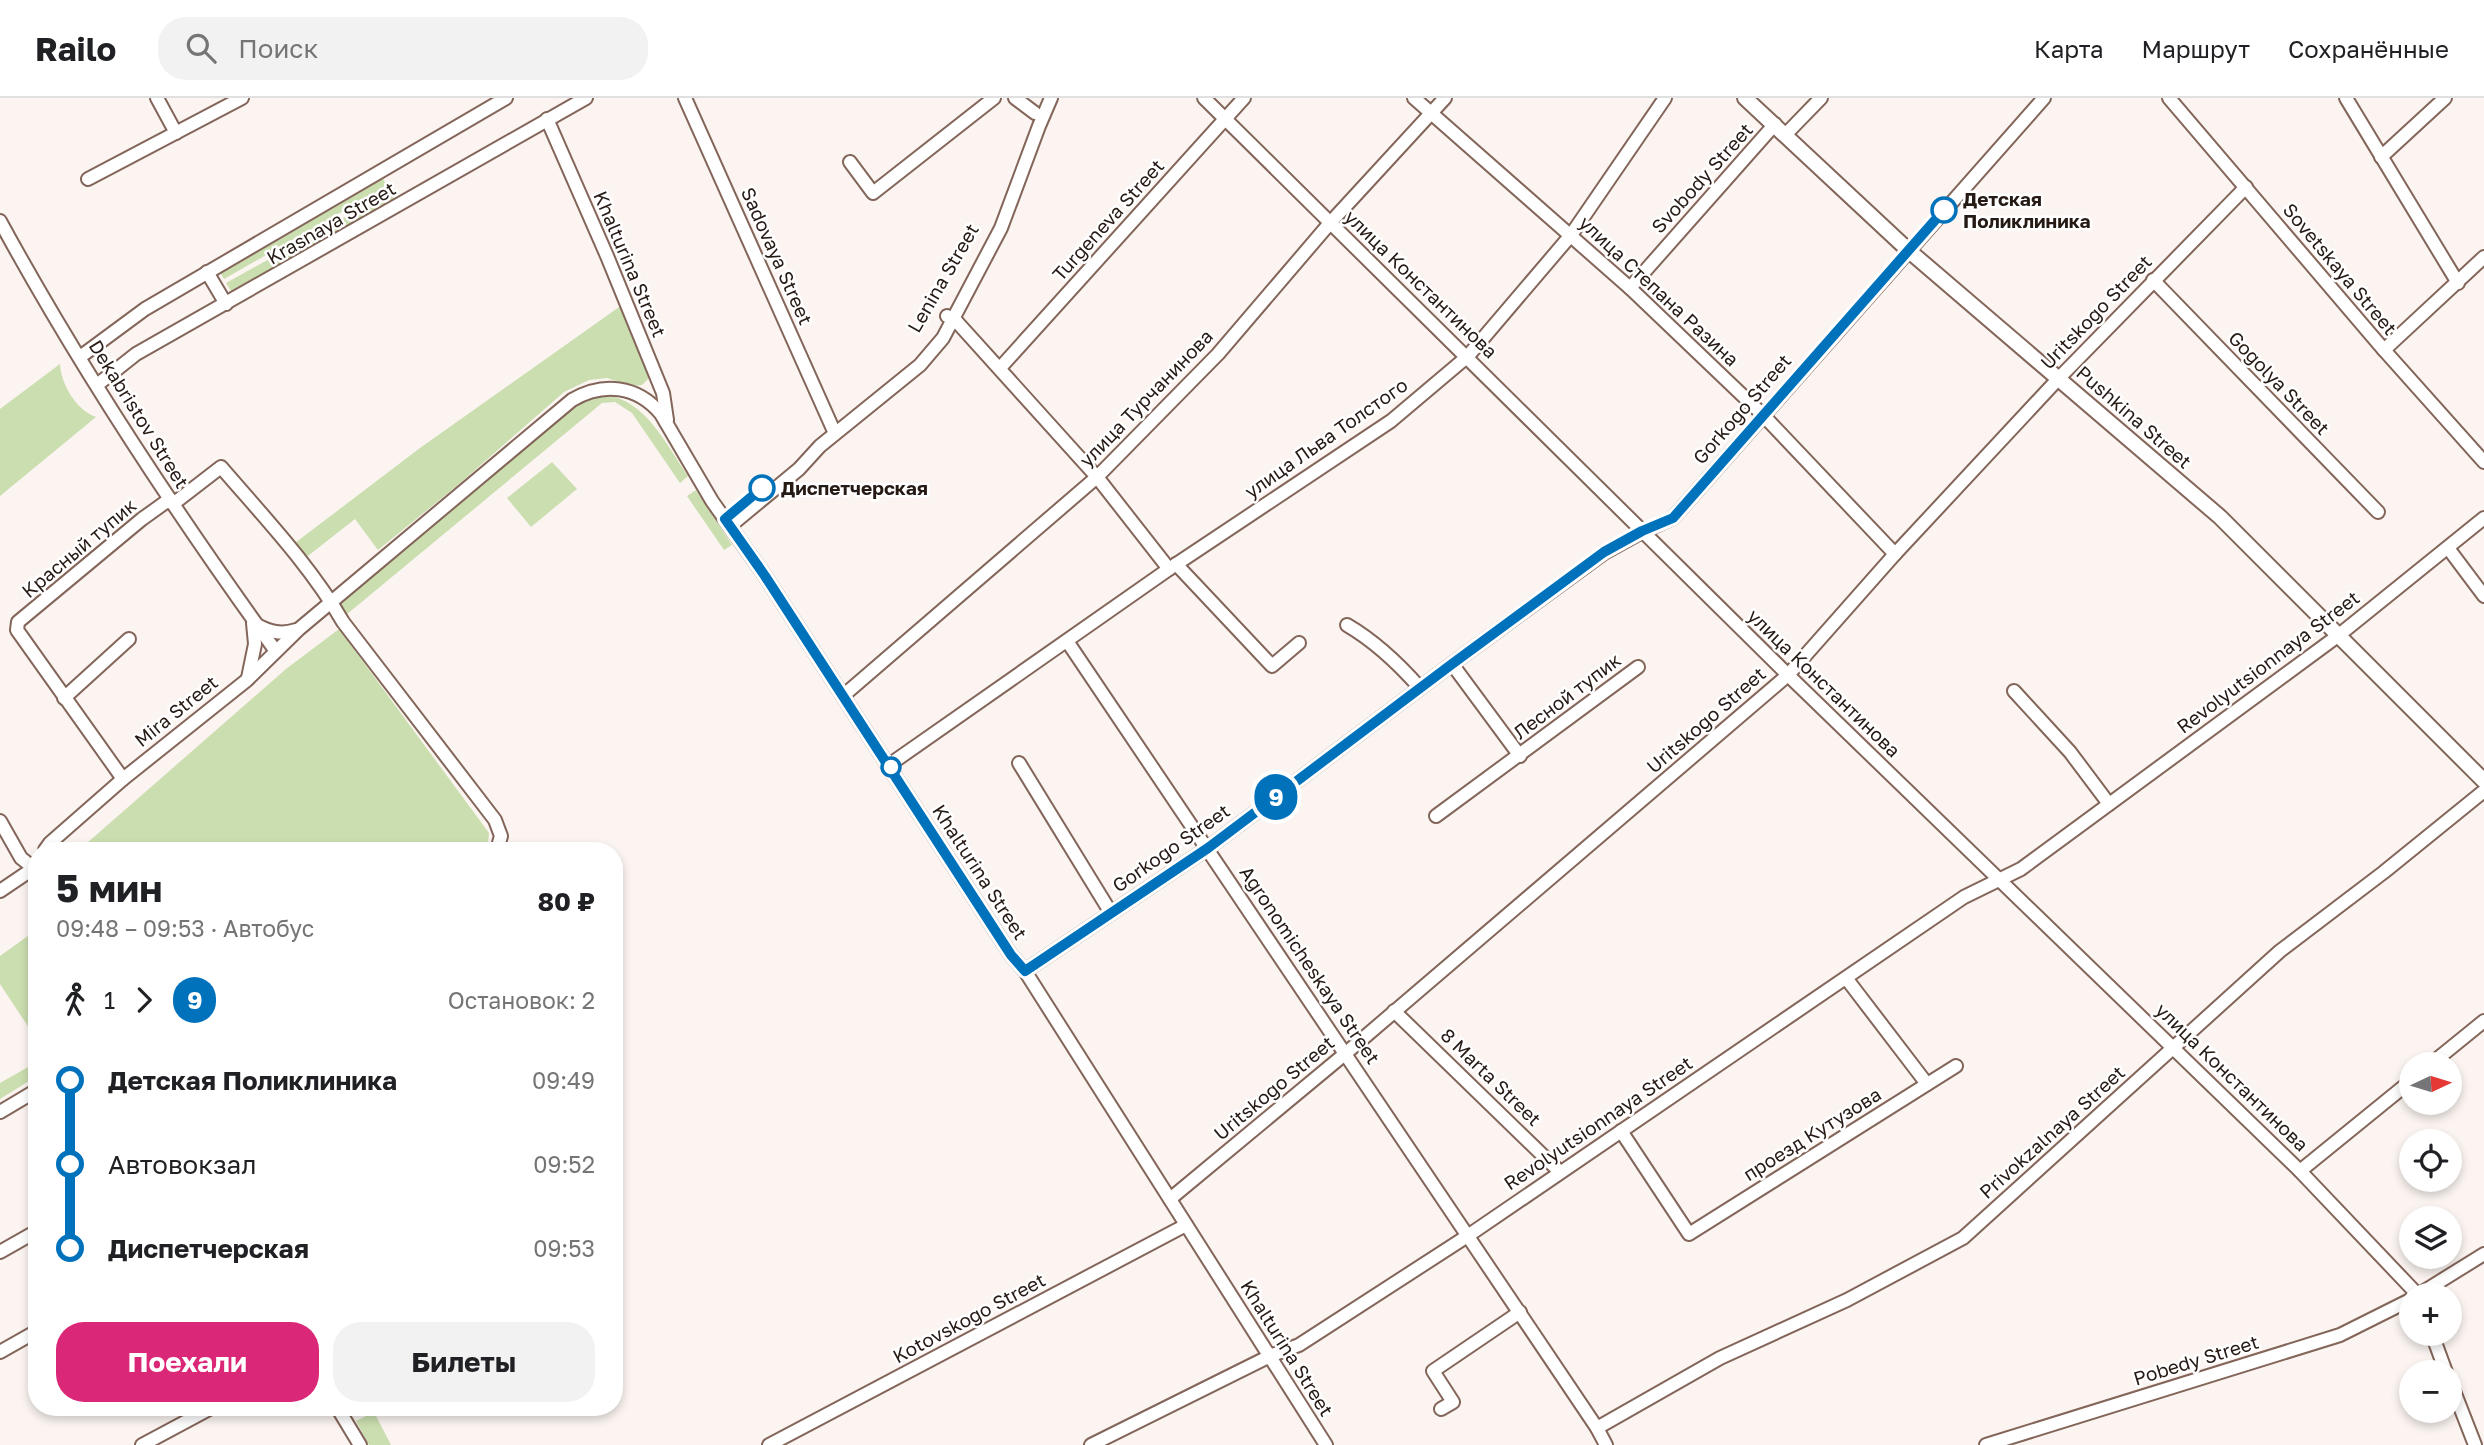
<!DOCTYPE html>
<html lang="ru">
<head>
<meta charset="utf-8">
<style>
	:root { --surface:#fff; --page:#f2f2f2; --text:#202124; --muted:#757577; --line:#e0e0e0; --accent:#db2777 }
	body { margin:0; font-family:"Golos Text",sans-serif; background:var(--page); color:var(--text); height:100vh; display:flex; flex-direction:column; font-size:26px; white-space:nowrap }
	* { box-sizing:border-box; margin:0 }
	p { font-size:23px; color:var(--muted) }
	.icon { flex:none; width:38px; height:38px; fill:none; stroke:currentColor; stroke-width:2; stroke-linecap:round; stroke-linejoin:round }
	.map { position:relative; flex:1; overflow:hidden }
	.side { position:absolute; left:28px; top:744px; width:595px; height:574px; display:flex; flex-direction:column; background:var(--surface); border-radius:28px; box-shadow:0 4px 10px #0003 }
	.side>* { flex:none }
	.badge { padding:0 14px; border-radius:23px; font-size:24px; line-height:46px }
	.needle { width:46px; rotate:86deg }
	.tools { position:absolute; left:2399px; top:954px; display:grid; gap:14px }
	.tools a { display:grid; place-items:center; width:63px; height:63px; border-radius:50%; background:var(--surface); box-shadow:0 4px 10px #0003; font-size:35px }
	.map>.badge { position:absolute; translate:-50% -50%; box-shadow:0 0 0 4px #fff }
	.legs { display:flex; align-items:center; gap:10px; height:77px; padding:0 28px; font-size:23px }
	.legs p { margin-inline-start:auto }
	.summary { display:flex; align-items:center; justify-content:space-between; height:119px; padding:0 28px }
	h1 { font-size:38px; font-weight:700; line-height:52px }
	.button { display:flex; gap:14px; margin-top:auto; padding:14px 28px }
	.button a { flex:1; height:80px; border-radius:28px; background:var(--accent); color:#fff; font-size:28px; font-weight:700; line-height:80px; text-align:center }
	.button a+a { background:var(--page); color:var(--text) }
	ul { padding:0 28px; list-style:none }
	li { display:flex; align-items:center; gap:24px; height:84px; font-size:26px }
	li i { display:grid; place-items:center; width:10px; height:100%; margin:0 9px; background:currentColor }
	li i::after { content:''; width:18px; height:18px; margin:-9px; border:5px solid; border-radius:50%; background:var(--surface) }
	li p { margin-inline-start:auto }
	li:first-child i { background:linear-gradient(#0000 50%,currentColor 0) }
	li:last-child i { background:linear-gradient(currentColor 50%,#0000 0) }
	header { display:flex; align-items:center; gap:42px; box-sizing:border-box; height:98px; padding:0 35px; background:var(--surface); border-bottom:2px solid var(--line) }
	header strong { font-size:33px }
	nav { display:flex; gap:38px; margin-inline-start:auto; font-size:24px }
	.search { width:490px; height:63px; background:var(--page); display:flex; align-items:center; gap:18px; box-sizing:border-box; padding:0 24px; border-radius:28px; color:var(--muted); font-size:26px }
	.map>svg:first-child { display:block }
	.green { fill:#cbdeaf }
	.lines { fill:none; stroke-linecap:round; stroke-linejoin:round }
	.minor-casing { stroke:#836559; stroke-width:16 }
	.major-casing { stroke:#836559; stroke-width:18 }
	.minor { stroke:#fff; stroke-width:12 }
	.major { stroke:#fff; stroke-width:14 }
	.line-1-casing { stroke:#fff; stroke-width:16 }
	.line-1 { stroke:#0072bc; stroke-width:10 }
	.stop-1-dot { fill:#fff; stroke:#0072bc; stroke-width:3.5 }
	.labels { text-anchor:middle; stroke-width:5; stroke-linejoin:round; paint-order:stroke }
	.street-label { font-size:19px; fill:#261a15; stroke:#fff }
	.stop-label { font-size:19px; font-weight:bold; fill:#261a15; stroke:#fff; text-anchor:start }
</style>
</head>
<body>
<header>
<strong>Railo</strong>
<div class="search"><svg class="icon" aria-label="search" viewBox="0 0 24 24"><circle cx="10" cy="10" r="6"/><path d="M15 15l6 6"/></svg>Поиск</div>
<nav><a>Карта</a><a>Маршрут</a><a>Сохранённые</a></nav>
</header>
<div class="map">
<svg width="2484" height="1347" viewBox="0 0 2484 1347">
	<rect width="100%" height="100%" fill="#fbf4f1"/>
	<g class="green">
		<path d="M382,79L387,88L224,181L219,173Z"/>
		<path d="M390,94L395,103L231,193L226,185Z"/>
		<path d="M622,207L648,272V281L642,287L632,288L607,280L589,282L564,294L459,386L378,452L355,421L304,461L295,445L420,350Z"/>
		<path d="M60,266C61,286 76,312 96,319L0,398V311Z"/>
		<path d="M604,297C646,301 666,347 688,378L680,385L632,315L615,304L602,305L346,517L337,507L579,305L592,299Z"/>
		<path d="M552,364L577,391L531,429L507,400Z"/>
		<path d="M696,392L732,447L724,452L687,398Z"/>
		<path d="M339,531L489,735L488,745L477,752H79L286,571Z"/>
		<path d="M32,835L37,844V942L0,886V858Z"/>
		<path d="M37,964V978L0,1001V985Z"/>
		<path d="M374,1314L391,1347H369L356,1323Z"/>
	</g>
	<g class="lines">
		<g class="minor-casing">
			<g id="minor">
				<path d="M157,0L176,35"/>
				<path d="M685,0L833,331"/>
				<path d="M1015,0L1035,15"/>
				<path d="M1204,0L1788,577L2300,1073L2418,1197"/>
				<path d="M1414,0L1630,190L1763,317L1895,456"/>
				<path d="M2169,0L2384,252L2484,364"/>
				<path d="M2346,0L2458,185"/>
				<path d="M547,21L607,158L663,295L667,322"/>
				<path d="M1786,36L1821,0"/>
				<path d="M2381,59L2445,0"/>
				<path d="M850,64L873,95L994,0"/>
				<path d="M88,81L242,0"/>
				<path d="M0,123C81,272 176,415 275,552"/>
				<path d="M207,174L226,206"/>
				<path d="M2153,182L2378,414"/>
				<path d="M1630,190L1775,26"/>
				<path d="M947,218L957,224L1097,379L1169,471"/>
				<path d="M2384,252L2484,159"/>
				<path d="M80,259L145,211L506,0"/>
				<path d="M1000,270L1244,0"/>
				<path d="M97,287L136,256L586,0"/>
				<path d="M173,406L221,369C263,418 310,467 343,524L495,722L501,738L497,752"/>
				<path d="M730,428L799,371L820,348L920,267L943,240L1001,130L1039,28L1051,0"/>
				<path d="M2448,450L2484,498"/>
				<path d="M1176,466L1272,568L1299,545"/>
				<path d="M257,527C270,534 281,537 296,532"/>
				<path d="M1347,527C1376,544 1398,565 1420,590"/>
				<path d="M1067,543L1597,1330L1606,1347"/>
				<path d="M1452,566L1520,658"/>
				<path d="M248,580L255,546L253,525"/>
				<path d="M2014,593L2070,654L2109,706"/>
				<path d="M844,597L1097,379L1218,256L1330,125L1445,0"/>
				<path d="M64,600L129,541"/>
				<path d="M1019,665L1111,815"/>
				<path d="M889,667L1169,471L1391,323L1468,258L1571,137L1665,0"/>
				<path d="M123,681L17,532L18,524L142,421L170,401"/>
				<path d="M1436,718L1638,569"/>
				<path d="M0,723L21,760L35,771"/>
				<path d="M45,752L50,745L123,681L247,582L299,531L572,302C603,284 637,287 661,316L712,403L765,478L1011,857L1025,873L1326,1347"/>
				<path d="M35,771L37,787"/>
				<path d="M0,793L37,768"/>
				<path d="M1025,873L1208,750L1452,566L1604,455L1642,434L1673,420L2044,0"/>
				<path d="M1846,880L1927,986"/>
				<path d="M1394,913L1560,1074"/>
				<path d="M2431,966L2484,923"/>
				<path d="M0,1014L37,992"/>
				<path d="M1621,1033L1689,1136L1956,968"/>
				<path d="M2300,1073L2412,982"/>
				<path d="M1170,1101L1346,955L1788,577L1895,456L2059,280L2246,89"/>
				<path d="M0,1154L37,1133"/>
				<path d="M2418,1197L2484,1156"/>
				<path d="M2432,1236L2446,1274"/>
				<path d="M0,1254L37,1233"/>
				<path d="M2450,1283L2475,1347"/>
				<path d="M337,1309L360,1347"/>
				<path d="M1441,1311L1453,1304L1433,1273L1520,1214"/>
				<path d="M1597,1330L1720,1260L1847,1202L1963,1140L2280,853L2384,774L2484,693"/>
				<path d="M142,1347L213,1309"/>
				<path d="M769,1347L1186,1127"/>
				<path d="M1091,1347L1270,1258L1299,1247L1469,1137L1964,799L2021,771L2339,537L2484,420"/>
				<path d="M1986,1347L2340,1237L2412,1201"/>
			</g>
		</g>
		<g class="major-casing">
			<path id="major" d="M1745,0L1908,152L2220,419L2484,683"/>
		</g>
		<use href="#minor" class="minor"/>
		<use href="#major" class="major"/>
	</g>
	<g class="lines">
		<g class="line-1-casing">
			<path id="line-1" d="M762,390L725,421L765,478L1011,857L1025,873L1208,750L1452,566L1604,454L1642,433L1673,420L1944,112"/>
		</g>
		<use href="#line-1" class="line-1"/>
	</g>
	<g class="stop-1-dot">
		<circle cx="1944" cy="112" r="12"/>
		<circle cx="762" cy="390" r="12"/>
		<circle cx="891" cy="669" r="9"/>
	</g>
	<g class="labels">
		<g class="street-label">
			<text transform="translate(1702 80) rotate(-48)" y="7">Svobody Street</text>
			<text transform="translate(1108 122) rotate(-48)" y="7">Turgeneva Street</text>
			<text transform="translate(331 125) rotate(-30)" y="7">Krasnaya Street</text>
			<text transform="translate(777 158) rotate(66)" y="7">Sadovaya Street</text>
			<text transform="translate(630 166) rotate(67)" y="7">Khalturina Street</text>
			<text transform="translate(2340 171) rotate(50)" y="7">Sovetskaya Street</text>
			<text transform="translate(943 180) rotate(-60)" y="7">Lenina Street</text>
			<text transform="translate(1421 186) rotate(44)" y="7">улица Константинова</text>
			<text transform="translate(1659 193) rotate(43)" y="7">улица Степана Разина</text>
			<text transform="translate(2096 214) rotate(-46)" y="7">Uritskogo Street</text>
			<text transform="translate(2279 285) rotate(46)" y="7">Gogolya Street</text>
			<text transform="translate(1146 300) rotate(-46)" y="7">улица Турчанинова</text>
			<text transform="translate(1742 311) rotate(-49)" y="7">Gorkogo Street</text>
			<text transform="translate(139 316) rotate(58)" y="7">Dekabristov Street</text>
			<text transform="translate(2134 319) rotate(41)" y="7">Pushkina Street</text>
			<text transform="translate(1326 340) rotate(-35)" y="7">улица Льва Толстого</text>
			<text transform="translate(79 450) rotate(-40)" y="7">Красный тупик</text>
			<text transform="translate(2268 564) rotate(-37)" y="7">Revolyutsionnaya Street</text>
			<text transform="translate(1824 585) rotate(44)" y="7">улица Константинова</text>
			<text transform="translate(1567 598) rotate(-37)" y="7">Лесной тупик</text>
			<text transform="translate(176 613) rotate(-39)" y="7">Mira Street</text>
			<text transform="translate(1706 622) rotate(-41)" y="7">Uritskogo Street</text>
			<text transform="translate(1171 750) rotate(-35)" y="7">Gorkogo Street</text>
			<text transform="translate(980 774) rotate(57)" y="7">Khalturina Street</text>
			<text transform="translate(1310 867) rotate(56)" y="7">Agronomicheskaya Street</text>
			<text transform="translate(1491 979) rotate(44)" y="7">8 Marta Street</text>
			<text transform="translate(2232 979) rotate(44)" y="7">улица Константинова</text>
			<text transform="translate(1274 990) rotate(-40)" y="7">Uritskogo Street</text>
			<text transform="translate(1598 1025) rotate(-34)" y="7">Revolyutsionnaya Street</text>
			<text transform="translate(2052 1034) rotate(-42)" y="7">Privokzalnaya Street</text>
			<text transform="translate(1812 1036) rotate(-32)" y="7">проезд Кутузова</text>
			<text transform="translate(969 1220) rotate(-28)" y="7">Kotovskogo Street</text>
			<text transform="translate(1287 1250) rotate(58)" y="7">Khalturina Street</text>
			<text transform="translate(2196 1262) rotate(-17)" y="7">Pobedy Street</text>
		</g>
		<g class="stop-label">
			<text x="1963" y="108">Детская<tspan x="1963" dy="22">Поликлиника</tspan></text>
			<text x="781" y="397">Диспетчерская</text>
		</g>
	</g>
</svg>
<div class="tools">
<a><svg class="needle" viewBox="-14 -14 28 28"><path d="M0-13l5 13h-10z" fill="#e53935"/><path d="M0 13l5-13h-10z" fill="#757577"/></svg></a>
<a><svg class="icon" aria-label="locate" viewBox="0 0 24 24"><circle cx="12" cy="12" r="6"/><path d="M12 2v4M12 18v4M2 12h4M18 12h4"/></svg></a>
<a><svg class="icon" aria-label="layers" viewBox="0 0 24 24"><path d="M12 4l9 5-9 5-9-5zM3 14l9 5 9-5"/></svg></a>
<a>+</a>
<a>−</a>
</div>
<b class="badge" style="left:1276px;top:699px;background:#0072bc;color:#fff">9</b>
<section class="side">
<div class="summary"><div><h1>5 мин</h1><p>09:48 – 09:53 · Автобус</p></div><b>80 ₽</b></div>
<div class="legs"><svg class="icon" aria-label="walk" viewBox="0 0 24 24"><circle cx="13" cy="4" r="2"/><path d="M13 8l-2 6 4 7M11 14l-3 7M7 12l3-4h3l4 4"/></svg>1<svg class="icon" aria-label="forward" viewBox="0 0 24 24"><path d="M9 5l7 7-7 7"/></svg><b class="badge" style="background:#0072bc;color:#fff">9</b><p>Остановок: 2</p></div>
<ul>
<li><i style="color:#0072bc"></i><b>Детская Поликлиника</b><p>09:49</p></li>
<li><i style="color:#0072bc"></i><span>Автовокзал</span><p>09:52</p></li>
<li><i style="color:#0072bc"></i><b>Диспетчерская</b><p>09:53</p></li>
</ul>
<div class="button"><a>Поехали</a><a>Билеты</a></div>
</section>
</div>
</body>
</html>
